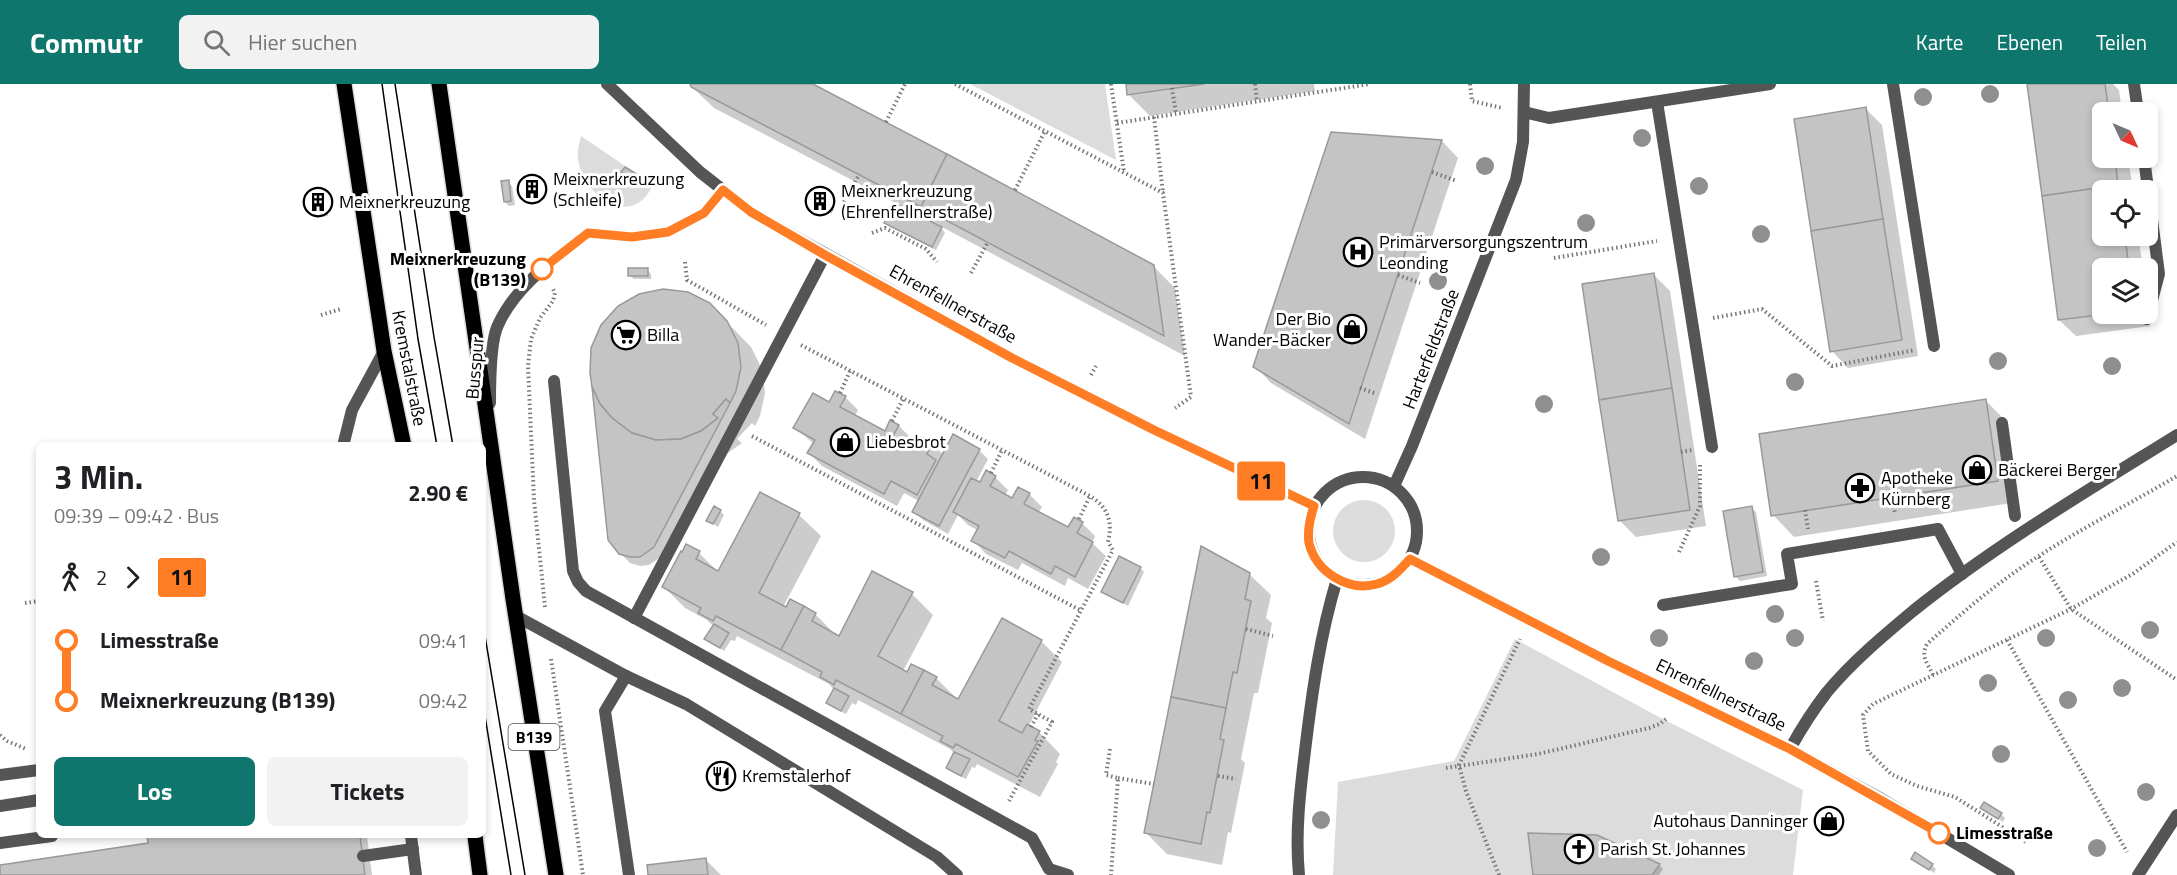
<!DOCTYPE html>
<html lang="de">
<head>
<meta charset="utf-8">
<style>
	:root { --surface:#fff; --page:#f2f2f2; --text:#202124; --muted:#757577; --accent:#0f766e }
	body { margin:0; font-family:"Titillium Web",sans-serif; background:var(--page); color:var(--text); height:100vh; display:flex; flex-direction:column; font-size:22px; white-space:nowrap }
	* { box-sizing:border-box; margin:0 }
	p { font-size:20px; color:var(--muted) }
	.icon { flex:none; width:33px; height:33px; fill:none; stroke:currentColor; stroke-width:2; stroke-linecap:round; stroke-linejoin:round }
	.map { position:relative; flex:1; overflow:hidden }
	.drawer { position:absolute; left:36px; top:358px; width:450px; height:396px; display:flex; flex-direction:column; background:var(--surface); border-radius:9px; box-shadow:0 3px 9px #0003 }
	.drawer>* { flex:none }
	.badge { padding:0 12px; border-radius:4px; font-size:21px; line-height:39px }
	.needle { width:39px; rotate:134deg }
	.buttons { position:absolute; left:2092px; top:18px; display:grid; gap:12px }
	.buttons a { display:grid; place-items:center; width:66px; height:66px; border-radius:9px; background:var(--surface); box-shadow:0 3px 9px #0003; font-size:30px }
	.map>.badge { position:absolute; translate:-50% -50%; box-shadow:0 0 0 3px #fff }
	.legs { display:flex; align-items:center; gap:9px; height:66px; padding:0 18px; font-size:20px }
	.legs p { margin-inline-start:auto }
	.headline { display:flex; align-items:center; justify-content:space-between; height:102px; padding:0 18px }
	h1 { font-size:33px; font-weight:700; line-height:45px }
	.primary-button { display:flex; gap:12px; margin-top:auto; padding:12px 18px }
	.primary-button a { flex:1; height:69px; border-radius:9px; background:var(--accent); color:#fff; font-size:24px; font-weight:700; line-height:69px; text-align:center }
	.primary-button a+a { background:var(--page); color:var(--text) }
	ul { padding:0 18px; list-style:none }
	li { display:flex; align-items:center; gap:21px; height:60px; font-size:22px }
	li i { display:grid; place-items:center; width:9px; height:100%; margin:0 8px; background:currentColor }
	li i::after { content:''; width:15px; height:15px; margin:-8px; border:4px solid; border-radius:50%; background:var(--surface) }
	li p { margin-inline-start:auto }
	li:first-child i { background:linear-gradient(#0000 50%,currentColor 0) }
	li:last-child i { background:linear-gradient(currentColor 50%,#0000 0) }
	header { display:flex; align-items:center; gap:36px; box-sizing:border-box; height:84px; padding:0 30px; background:var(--accent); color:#fff }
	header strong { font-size:28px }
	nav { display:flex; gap:33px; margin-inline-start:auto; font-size:21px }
	.search { width:420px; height:54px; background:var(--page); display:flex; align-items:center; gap:15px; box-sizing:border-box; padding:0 21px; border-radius:9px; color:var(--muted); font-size:22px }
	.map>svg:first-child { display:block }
	.green { fill:#dcdcdc }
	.shadow { fill:#0003 }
	.building { fill:#c4c4c4; stroke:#999; stroke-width:1.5 }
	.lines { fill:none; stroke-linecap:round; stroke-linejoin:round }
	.primary-casing { stroke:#dbdbdb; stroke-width:18 }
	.path { stroke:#777; stroke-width:4; stroke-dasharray:1.5 3; stroke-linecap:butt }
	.service { stroke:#555; stroke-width:12 }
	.minor { stroke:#555; stroke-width:12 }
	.tertiary { stroke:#555; stroke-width:12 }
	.primary { stroke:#000; stroke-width:15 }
	.tram { stroke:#000; stroke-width:1.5 }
	.tree { fill:#8f8f8f }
	.line-1-casing { stroke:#fff; stroke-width:14 }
	.line-1 { stroke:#ff7d24; stroke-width:9 }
	.stop-1-dot { fill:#fff; stroke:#ff7d24; stroke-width:3 }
	.labels { text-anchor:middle; stroke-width:6; stroke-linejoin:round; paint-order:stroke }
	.shield { fill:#fff; stroke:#4c4c4c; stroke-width:1.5 }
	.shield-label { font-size:16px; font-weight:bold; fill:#000 }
	.poi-label { font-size:18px; fill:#000; stroke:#fff; text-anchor:start }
	.stop-label { font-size:18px; font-weight:bold; fill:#000; stroke:#fff; text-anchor:end }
	.street-label { font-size:18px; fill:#000; stroke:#fff }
</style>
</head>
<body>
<header>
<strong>Commutr</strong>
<div class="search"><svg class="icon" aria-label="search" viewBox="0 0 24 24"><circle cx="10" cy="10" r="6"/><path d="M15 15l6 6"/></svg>Hier suchen</div>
<nav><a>Karte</a><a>Ebenen</a><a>Teilen</a></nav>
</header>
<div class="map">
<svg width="2177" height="791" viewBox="0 0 2177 791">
	<rect width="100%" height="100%" fill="#fff"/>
	<g class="green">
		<path d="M970,0H1105L1116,76Z"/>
		<path d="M581,52L653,101C632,146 583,113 578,75C577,67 579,60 581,52Z"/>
		<circle cx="1364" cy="447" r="31"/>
		<path d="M1515,555L1659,633L1803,706L1793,791H1333L1338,698L1454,677Z"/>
	</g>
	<g class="shadow">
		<path d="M692,0H810L1153,182L1175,204L1185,272L940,142L945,149L936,166L890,143L886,139L896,119L714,24L692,3Z"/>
		<path d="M1127,0H1314L1315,7L1150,32L1129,11Z"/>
		<path d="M2029,0H2113L2119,6L2122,28H2103V74H2128L2133,106H2103V152H2138L2143,184H2103V230H2148V224L2150,242L2076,252L2059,236Z"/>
		<path d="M1866,25L1882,41L1918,272L1848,284L1832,267Z"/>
		<path d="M1332,50L1442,57L1458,74L1365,355L1271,299L1255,282Z"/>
		<path d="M623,88L642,95L646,99L643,103Z"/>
		<path d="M534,96L538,100L540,119H534L530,115Z"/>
		<path d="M508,98L512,102L515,121L509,122L505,118Z"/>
		<path d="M321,108L326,112L328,132L320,133L316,128Z"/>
		<path d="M815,118L830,121L834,126L831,130Z"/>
		<path d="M647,186L651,190V195H634L629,191Z"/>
		<path d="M1654,191L1670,207L1706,442L1636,453L1619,436Z"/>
		<path d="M709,220L751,263L762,285L765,309L760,332L755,342L752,339L737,355L742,359L725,371L662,472L649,481L640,482L630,479L620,469Z"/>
		<path d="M845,313L858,326L855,332L885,349L891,338L899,342L912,355L908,362L918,367L924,355L932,360L944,371L979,366L988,375L976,398L980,400L995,393L1008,406L1005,412L1013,416L1029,410L1042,423L1038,429L1069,445L1082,439L1095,452L1092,459L1106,472L1088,505L1068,494L1065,502L1022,479L1018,486L986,470L973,456L979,447L968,441L958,431L948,450L923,436L914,427L919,417L904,409L897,422L822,382L809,369L814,360L795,344L830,320Z"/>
		<path d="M1985,316L2007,338L2018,418L1794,453L1773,431Z"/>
		<path d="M760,410L799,431L821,452L783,523L815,530L839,554L912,510L933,531L903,587L908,590L936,594L959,617L1041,557L1062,578L1028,643L1039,648L1060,670L1056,678L1058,680L1040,713L977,680L975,684L972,683L966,695L952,688L948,684L955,670L950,665L858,616L856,621L852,619L846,630L832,623L828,619L834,606L829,600L737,552L735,557L731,556L724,567L706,555L714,543L707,536L685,524L664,503L699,469L719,489Z"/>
		<path d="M1751,424L1756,428L1767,492L1740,497L1735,492Z"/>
		<path d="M720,427L724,431L718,443L708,436Z"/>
		<path d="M1140,484L1144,488L1128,522L1103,507Z"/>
		<path d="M1249,490L1271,511L1266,534L1272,539L1258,609H1254L1241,675L1245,679L1231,749L1228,748L1222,781L1167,770L1146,749Z"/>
		<path d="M1982,724L2001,730L2005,734L2003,738Z"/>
		<path d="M149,752H367L372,791H0V783L150,760Z"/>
		<path d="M1597,753L1659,781L1663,785L1659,791H1535Z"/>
		<path d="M705,775L721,791H649Z"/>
		<path d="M1913,775L1932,781L1936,785L1934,789Z"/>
	</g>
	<g class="building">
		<path d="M690,0H813L947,70L921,123L691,3Z"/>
		<path d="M1126,0H1204L1127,11Z"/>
		<path d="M2027,0H2105L2109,28H2103V74H2115L2118,101L2042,112Z"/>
		<path d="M1866,23L1883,135L1811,147L1794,35Z"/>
		<path d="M1331,48L1442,56L1349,340L1253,283Z"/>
		<path d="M947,70L1154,181L1164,252L921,123Z"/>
		<path d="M625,83L643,94L639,100L621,88Z"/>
		<path d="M535,94L537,115L529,116L526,95Z"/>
		<path d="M509,96L511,117L504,118L501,97Z"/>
		<path d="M2118,101L2119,106H2103V152H2125L2129,184H2103V230H2107L2058,236L2042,112Z"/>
		<path d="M322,106L324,128L314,129L312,108Z"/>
		<path d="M813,108L831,120L826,127L809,114Z"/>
		<path d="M894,119L942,143L932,163L884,139Z"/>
		<path d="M1883,135L1902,256L1830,268L1811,147Z"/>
		<rect x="628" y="184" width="20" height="8"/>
		<path d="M1654,189L1672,304L1599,316L1582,200Z"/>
		<path d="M663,205L688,208L710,219L727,237L738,259L741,283L736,307L730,319L726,315L713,330L718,334L701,347L681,355L656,356L632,349L612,334L600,320L592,303L590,289L591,264L601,241L618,222L639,210Z"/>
		<path d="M592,303L600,320L612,334L632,349L656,356L681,355L701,347L718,334L713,330L726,315L730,319L654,463L640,473H630L619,470L608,456Z"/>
		<path d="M1672,304L1690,426L1618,437L1599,316Z"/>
		<path d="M835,307L846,312L840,323L885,347L890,336L899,341L893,352L917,365L923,353L933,358L927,370L936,376L917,411L891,397L884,410L807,369L815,356L793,344L813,309L829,318Z"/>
		<path d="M1986,315L1998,397L1771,432L1759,350Z"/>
		<path d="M953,350L980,365L939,442L912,428Z"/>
		<path d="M986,386L996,392L990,402L1012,414L1018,403L1030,409L1024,420L1068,443L1074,433L1083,438L1077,449L1093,458L1075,493L1055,482L1051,490L1009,467L1005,474L971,457L979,442L953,428L971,394L980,398Z"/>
		<path d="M760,408L800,429L759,509L786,523L790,515L804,522L781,566L716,532L713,537L698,529L701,524L662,503L681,467L682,468L686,460L700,467L696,475L718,487Z"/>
		<path d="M714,422L721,426L713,440L706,437Z"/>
		<path d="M1752,422L1763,488L1734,493L1723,427Z"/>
		<path d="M1201,462L1250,489L1245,515L1251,517L1237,589L1233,588L1226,624L1171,613Z"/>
		<path d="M1119,472L1141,483L1123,519L1101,508Z"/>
		<path d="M872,487L913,508L878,572L907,588L911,580L924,586L901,630L836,596L834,601L820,593L822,588L781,566L804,522L816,529L812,537L839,552Z"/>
		<path d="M1002,534L1042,556L999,637L1022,649L1027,640L1040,647L1035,656L1038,657L1018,693L956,660L953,664L940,657L943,652L901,630L924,586L937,593L932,601L958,615Z"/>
		<path d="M714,540L729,549L720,564L704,555Z"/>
		<path d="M834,604L849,612L841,627L826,619Z"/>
		<path d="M1171,613L1226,624L1220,655L1224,656L1210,729L1207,728L1201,760L1144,749Z"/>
		<path d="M954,668L970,675L961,692L946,684Z"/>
		<path d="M1984,718L2002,729L1998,735L1980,724Z"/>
		<path d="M1528,749L1597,751L1660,780L1652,791H1533Z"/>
		<path d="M147,752H360L365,791H0V781L148,759Z"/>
		<path d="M1915,768L1933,780L1929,786L1911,775Z"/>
		<path d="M706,774L708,791H648L647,781Z"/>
	</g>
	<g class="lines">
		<g class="primary-casing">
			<g id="primary">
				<path d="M344,0L384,267L404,362"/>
				<path d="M439,0L513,515L556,791"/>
				<path d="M475,752L480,791"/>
			</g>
		</g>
		<g class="path">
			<path d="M955,0L1163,109L1191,313L1175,324"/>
			<path d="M1111,0L1124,88"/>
			<path d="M1255,0L1257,17"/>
			<path d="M1470,0L1472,17L1502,24"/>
			<path d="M1172,4L1176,29"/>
			<path d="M1154,33L1163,109"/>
			<path d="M886,38L905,0"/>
			<path d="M1117,39L1370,0"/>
			<path d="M1432,88L1457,97"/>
			<path d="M1015,106L1045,47"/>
			<path d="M844,118L859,91"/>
			<path d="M872,149L885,144L926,165L937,178"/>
			<path d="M1554,174L1657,157"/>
			<path d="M685,178L687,196L766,241"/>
			<path d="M971,189L988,158"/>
			<path d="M1398,191L1420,199"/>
			<path d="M321,231L341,225"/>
			<path d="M1713,234L1762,225L1832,282L1915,266"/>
			<path d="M801,261L1090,412C1108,423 1113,438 1108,458L1113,466L1029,625L1052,638L1009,717"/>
			<path d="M1091,291L1096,282"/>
			<path d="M1360,304L1377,310"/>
			<path d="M840,309L850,287"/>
			<path d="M892,337L903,315"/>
			<path d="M752,352L1080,526"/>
			<path d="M1681,368L1692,366"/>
			<path d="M991,389L1002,366"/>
			<path d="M1892,413L1895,430"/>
			<path d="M1805,426L1808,445"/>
			<path d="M1079,435L1090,412"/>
			<path d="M1679,468L1700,422V381"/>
			<path d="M2039,473L2071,525L2177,596"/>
			<path d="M1816,497L1823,537"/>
			<path d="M25,519L39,517"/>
			<path d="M545,523L534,416L528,282L531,255L540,234L553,217L555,209L553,205"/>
			<path d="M1246,545L1273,552"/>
			<path d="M2007,556L2127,768"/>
			<path d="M551,575L583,791"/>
			<path d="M1933,591C1928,580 1920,572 1927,560C1953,537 1979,514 2008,493C2060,455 2121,425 2177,392"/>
			<path d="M1031,643L1038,630"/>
			<path d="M0,651L7,657L26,665"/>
			<path d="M1110,665L1106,691L1118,694L1111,791"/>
			<path d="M1446,684L1538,670L1649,644L1660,640L1668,633"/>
			<path d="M1218,692L1236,695"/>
			<path d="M1118,694L1154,700"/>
			<path d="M2039,746L2026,758L1955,713L1917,702L1891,690L1868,667L1863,631L1873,620L2071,525L2134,489L2177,458"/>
			<path d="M1499,791L1466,707L1459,681L1520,555"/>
		</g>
		<g class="service">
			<path d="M1893,0L1934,262"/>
			<path d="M2134,0L2138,28"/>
			<path d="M1657,18L1712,363"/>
			<path d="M1524,28L1549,34L1770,0"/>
			<path d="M2144,74L2159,190L2147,235"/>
			<path d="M554,297L573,487L578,498L586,507L1032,754L1049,785L1068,791"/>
			<path d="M490,319C490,300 490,257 498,241C516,201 555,175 588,149L632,153L668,148L704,129L723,106"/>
			<path d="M2002,339L2015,432"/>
			<path d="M1663,521L1792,500L1787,470L1938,445L1962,490"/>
			<path d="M516,532L626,592L686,620L937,773L957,791"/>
			<path d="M634,534L825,171"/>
			<path d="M626,592L605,627L629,791"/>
			<path d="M0,722L39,716"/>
			<path d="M0,759L52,752"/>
			<path d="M363,772L413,765"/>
			<path d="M2138,791L2177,731"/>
		</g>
		<g class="minor">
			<path d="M607,0L700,88L751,128L1012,274L1154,346L1314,422"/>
			<path d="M343,362L352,326L384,267"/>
			<circle cx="1363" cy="447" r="54"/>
			<path d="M1394,402L1412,362L1516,96L1523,58L1524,0"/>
			<path d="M1410,475L1608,577L1790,665L1878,713L2009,791"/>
			<path d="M1790,665C1801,645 1813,626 1827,608C1852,578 1883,552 1913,527C1996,461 2087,407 2177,351"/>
			<path d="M0,691L39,686"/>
			<path d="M411,752L416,791"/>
		</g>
		<path class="tertiary" d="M1299,791C1295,749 1300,708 1305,667C1312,609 1320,551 1337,495"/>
		<use href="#primary" class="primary"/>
		<g class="tram">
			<path d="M382,0L418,255L437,362"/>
			<path d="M395,0L434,253L453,362"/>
			<path d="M483,540L525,791"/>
			<path d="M483,620L511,791"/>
		</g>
	</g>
	<g class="tree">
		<circle cx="1990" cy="10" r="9"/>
		<circle cx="1923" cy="13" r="9"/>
		<circle cx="1642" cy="54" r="9"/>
		<circle cx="1485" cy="82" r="9"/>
		<circle cx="1699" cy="102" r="9"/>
		<circle cx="1586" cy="139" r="9"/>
		<circle cx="1761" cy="150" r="9"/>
		<circle cx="1438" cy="197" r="9"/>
		<circle cx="1998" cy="277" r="9"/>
		<circle cx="2112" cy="282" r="9"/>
		<circle cx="1795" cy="298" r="9"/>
		<circle cx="1544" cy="320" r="9"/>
		<circle cx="1601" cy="473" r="9"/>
		<circle cx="1775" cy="530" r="9"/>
		<circle cx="2150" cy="546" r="9"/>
		<circle cx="1659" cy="554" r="9"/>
		<circle cx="1795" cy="554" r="9"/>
		<circle cx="2046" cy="554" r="9"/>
		<circle cx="1754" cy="577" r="9"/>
		<circle cx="1988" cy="599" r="9"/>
		<circle cx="2122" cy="604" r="9"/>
		<circle cx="2068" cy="616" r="9"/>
		<circle cx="2001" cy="670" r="9"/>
		<circle cx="2146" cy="708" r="9"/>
		<circle cx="1321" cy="736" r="9"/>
		<circle cx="2097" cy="764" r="9"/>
	</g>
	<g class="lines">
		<g class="line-1-casing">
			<path id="line-1" d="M542,185L588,149L632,153L668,148L704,129L723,106L751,128L825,171L1012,274L1154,346L1314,422C1310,434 1307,446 1309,459C1316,488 1348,508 1377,500C1391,496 1400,486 1410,475L1608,577L1790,665L1939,749"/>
		</g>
		<use href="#line-1" class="line-1"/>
	</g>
	<defs>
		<g id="building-ring" transform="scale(1.5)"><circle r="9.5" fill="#fff" stroke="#000" stroke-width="1.5"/><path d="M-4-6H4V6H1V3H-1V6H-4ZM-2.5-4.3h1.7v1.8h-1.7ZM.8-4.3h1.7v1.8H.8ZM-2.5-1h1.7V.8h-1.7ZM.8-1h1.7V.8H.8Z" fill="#000"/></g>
		<g id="hospital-ring" transform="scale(1.5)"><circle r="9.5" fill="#fff" stroke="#000" stroke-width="1.5"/><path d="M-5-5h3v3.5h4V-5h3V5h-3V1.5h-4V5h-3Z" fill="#000"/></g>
		<g id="shop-ring" transform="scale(1.5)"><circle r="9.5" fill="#fff" stroke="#000" stroke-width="1.5"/><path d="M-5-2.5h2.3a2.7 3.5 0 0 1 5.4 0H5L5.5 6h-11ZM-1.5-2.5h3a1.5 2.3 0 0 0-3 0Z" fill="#000"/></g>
		<g id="supermarket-ring" transform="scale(1.5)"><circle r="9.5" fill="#fff" stroke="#000" stroke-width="1.5"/><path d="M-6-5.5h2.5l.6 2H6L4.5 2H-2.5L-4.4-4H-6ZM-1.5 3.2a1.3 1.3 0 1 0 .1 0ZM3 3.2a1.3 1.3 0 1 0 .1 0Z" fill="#000"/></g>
		<g id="pharmacy-ring" transform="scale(1.5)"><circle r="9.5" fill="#fff" stroke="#000" stroke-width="1.5"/><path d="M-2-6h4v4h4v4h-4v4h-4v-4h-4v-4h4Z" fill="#000"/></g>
		<g id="restaurant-ring" transform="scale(1.5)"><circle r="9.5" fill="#fff" stroke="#000" stroke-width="1.5"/><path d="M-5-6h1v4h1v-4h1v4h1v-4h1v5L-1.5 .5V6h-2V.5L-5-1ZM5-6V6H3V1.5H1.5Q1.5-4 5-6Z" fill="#000"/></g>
		<g id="church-ring" transform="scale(1.5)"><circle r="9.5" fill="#fff" stroke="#000" stroke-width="1.5"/><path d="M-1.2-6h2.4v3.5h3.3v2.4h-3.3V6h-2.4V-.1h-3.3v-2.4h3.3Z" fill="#000"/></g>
	</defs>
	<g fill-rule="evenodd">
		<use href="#building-ring" x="532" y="105"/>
		<use href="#building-ring" x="820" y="117"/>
		<use href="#building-ring" x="318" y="118"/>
		<use href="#hospital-ring" x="1358" y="168"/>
		<use href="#shop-ring" x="1352" y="245"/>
		<use href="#supermarket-ring" x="626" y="251"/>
		<use href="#shop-ring" x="845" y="358"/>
		<use href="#shop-ring" x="1977" y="386"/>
		<use href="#pharmacy-ring" x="1860" y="404"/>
		<use href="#restaurant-ring" x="721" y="692"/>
		<use href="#shop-ring" x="1829" y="737"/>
		<use href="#church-ring" x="1579" y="765"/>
	</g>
	<g class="stop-1-dot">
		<circle cx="542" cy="185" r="10"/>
		<circle cx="1939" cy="749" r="10"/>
	</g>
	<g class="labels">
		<rect class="shield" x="508.5" y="640" width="51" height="26" rx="4.5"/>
		<g class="shield-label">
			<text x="534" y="659">B139</text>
		</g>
		<g class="poi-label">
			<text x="553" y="101">Meixnerkreuzung<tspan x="553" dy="21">(Schleife)</tspan></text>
			<text x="841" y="113">Meixnerkreuzung<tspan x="841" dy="21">(Ehrenfellnerstraße)</tspan></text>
			<text x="339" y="124">Meixnerkreuzung</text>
			<text x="1379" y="164">Primärversorgungszentrum<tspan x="1379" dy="21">Leonding</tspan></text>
			<text x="1331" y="241" text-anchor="end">Der Bio<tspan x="1331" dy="21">Wander-Bäcker</tspan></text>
			<text x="647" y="257">Billa</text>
			<text x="866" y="364">Liebesbrot</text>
			<text x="1998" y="392">Bäckerei Berger</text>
			<text x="1881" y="400">Apotheke<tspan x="1881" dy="21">Kürnberg</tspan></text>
			<text x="742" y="698">Kremstalerhof</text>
			<text x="1808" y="743" text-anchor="end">Autohaus Danninger</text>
			<text x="1600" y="771">Parish St. Johannes</text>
		</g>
		<g class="stop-label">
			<text x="526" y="181">Meixnerkreuzung<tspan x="526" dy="21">(B139)</tspan></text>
			<text x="1956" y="755" text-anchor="start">Limesstraße</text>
		</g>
		<g class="street-label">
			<text transform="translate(953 220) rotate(29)" y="6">Ehrenfellnerstraße</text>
			<text transform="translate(1431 265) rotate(-69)" y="6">Harterfeldstraße</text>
			<text transform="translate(409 284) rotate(79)" y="6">Kremstalstraße</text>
			<text transform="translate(475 284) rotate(-85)" y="6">Busspur</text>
			<text transform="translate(1721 611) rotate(26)" y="6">Ehrenfellnerstraße</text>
		</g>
	</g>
</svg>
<div class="buttons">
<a><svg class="needle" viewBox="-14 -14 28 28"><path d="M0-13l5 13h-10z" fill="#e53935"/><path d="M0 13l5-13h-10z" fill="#757577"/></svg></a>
<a><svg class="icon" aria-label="locate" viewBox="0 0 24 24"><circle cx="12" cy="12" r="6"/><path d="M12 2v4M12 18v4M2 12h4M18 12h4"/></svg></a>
<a><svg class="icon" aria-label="layers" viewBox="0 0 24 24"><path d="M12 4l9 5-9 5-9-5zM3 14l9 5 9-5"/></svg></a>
</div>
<b class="badge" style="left:1261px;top:397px;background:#ff7d24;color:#111">11</b>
<section class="drawer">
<div class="headline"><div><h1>3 Min.</h1><p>09:39 – 09:42 · Bus</p></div><b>2.90 €</b></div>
<div class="legs"><svg class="icon" aria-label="walk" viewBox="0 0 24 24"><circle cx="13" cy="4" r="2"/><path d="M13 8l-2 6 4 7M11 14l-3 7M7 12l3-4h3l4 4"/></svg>2<svg class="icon" aria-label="forward" viewBox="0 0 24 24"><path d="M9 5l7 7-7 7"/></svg><b class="badge" style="background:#ff7d24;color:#111">11</b></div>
<ul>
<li><i style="color:#ff7d24"></i><b>Limesstraße</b><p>09:41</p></li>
<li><i style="color:#ff7d24"></i><b>Meixnerkreuzung (B139)</b><p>09:42</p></li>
</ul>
<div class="primary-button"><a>Los</a><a>Tickets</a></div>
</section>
</div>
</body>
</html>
